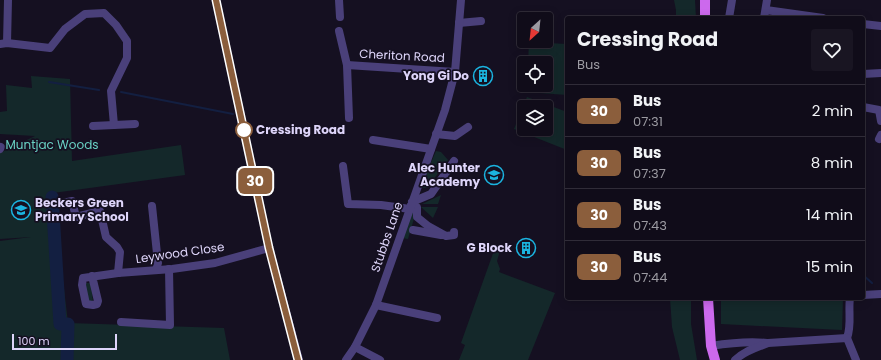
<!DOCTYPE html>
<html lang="en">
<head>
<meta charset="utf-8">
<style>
	:root { --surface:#100c19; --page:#191522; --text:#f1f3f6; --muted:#9c9ba2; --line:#302c38 }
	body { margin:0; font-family:Poppins,sans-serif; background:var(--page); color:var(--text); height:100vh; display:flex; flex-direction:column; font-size:15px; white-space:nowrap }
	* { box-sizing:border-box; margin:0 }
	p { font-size:13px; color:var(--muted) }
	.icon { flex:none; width:22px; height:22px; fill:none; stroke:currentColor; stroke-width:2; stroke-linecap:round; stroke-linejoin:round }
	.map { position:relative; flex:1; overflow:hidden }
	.panel { position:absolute; left:565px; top:16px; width:300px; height:284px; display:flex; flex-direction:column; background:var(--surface); border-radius:4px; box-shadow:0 2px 10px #0003,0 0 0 1px var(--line) }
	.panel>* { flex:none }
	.badge { padding:0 8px; border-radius:6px; font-size:14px; line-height:26px }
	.needle { width:26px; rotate:207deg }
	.tools { position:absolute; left:517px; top:12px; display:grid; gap:8px }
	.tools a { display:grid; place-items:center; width:36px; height:36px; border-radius:4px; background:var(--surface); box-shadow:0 2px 10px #0003,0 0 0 1px var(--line); font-size:20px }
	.scale { position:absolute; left:12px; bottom:10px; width:105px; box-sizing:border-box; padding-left:4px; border:2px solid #ded5fa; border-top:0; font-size:11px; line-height:14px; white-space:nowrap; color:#ded5fa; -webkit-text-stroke:3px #151021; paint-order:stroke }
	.map>.badge { position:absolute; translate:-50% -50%; box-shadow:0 0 0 2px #fff }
	.round { display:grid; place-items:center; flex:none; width:42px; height:42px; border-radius:4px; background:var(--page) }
	.headline { display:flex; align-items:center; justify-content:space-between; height:68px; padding:0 12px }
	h1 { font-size:19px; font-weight:700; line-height:30px }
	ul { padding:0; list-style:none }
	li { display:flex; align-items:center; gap:12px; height:52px; padding:0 12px; border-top:1px solid var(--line) }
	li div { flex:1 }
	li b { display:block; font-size:15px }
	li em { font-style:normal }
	li .badge { min-width:44px; font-weight:700; text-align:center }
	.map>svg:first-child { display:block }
	.green { fill:#14282a; fill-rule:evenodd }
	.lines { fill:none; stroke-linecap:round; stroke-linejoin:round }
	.stream { stroke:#131f41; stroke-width:2 }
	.river { stroke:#131f41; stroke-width:13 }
	.minor { stroke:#4a407a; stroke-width:8 }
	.major { stroke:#cc69ed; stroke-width:10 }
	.line-casing { stroke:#fff; stroke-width:9 }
	.line { stroke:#8b5e3c; stroke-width:6 }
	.stop-dot { fill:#fff; stroke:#8b5e3c; stroke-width:2 }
	.labels { text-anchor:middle; stroke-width:3.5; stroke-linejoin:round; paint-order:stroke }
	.street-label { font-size:12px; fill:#ded5fa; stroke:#151021 }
	.poi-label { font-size:12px; font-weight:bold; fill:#ded5fa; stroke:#151021; text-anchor:end }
	.stop-label { font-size:12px; font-weight:bold; fill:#ded5fa; stroke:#151021; text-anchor:start }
	.park-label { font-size:12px; fill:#69d1c4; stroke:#151021 }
</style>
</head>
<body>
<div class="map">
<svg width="881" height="360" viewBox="0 0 881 360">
	<rect width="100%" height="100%" fill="#151021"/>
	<g class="green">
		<path d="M674,0H695L696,18H676V10Z"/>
		<path d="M529,42L567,44V95L526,92V85H546V63H528Z"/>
		<path d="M31,76L70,79L72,161L181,145L185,175L53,193L68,323L224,328L230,360H0V241L31,237L0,239V153L35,136L0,134V112L7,111L6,85L32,88Z"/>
		<path d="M527,97L567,112V150L514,129ZM524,107H546V129H524Z"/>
		<path d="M436,151L441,152L448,160L427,188H420Z"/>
		<path d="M441,195L438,204H422Z"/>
		<path d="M421,207H438L433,218Z"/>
		<path d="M412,210L416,212L408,239L402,238Z"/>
		<path d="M496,245L501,247L497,261L500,269L499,272L555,293L528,360H459L465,345L461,343Z"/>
		<path d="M84,283H91L93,303H89Z"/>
		<path d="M670,298H691V324L697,360H680L672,327Z"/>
		<path d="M721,298H843L842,330L721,324Z"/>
	</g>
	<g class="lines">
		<g class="stream">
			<path d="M49,82L99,90"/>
			<path d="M121,92L233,114"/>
			<path d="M863,275L872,283"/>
		</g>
		<path class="river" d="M52,197L60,324H68L67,360"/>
		<g class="minor">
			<path d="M216,0L269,248L299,360"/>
			<path d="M339,0L340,17"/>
			<path d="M766,10L823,18"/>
			<path d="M729,18L732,0"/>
			<path d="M764,18L767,0"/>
			<path d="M459,23L481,21"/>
			<path d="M863,24L881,26"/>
			<path d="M339,31L347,65L349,118"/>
			<path d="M7,43L8,0"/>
			<path d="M0,44L7,43L50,48L65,29L85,14L104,13L116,25L127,41V58L111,91L114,125"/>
			<path d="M347,65L455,72"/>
			<path d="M863,74L881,73"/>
			<path d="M863,107L879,110L881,121"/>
			<path d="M93,126L135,124"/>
			<path d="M436,134L455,136L468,127"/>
			<path d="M879,139L881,135"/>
			<path d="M373,140L431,149"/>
			<path d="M0,149L1,147"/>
			<path d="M343,166L348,204L381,205L410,209"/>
			<path d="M412,202L431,194L454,161"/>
			<path d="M59,204L72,201L76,217L100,211L106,237L117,247L120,252L118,273"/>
			<path d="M411,205L417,207V217L428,226L446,236L454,235V232"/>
			<path d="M152,206L158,263L156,270"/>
			<path d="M413,230L441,235"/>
			<path d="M92,276L98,301L97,304L93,305L86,304L82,285L83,278L118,273L172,269L215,263L269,248"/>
			<path d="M863,295L881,294"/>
			<path d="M376,305L437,318"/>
			<path d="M121,322L170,325L169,269"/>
			<path d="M847,338C852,325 848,311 850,298"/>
			<path d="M847,338L856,360"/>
			<path d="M711,346C730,343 748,341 767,343"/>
			<path d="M355,347L380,360"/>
			<path d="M346,360L355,347L376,305L445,110L455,72L461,0"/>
			<path d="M735,360C744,351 756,348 768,343L847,338"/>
		</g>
		<g class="major">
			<path d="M705,0V18"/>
			<path d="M708,298L711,346L715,360"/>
		</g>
	</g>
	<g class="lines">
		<g class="line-casing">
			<path id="line" d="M216,0L269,248L298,360"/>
		</g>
		<use href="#line" class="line"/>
	</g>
	<defs>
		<g id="building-ring" transform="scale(1)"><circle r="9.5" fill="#151021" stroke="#1bb4e0" stroke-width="1.5"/><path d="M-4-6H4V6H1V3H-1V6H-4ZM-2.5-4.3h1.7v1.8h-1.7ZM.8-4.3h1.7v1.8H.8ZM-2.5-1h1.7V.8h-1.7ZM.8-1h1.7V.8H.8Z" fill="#1bb4e0"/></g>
		<g id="school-ring" transform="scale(1)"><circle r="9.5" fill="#151021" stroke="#1bb4e0" stroke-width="1.5"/><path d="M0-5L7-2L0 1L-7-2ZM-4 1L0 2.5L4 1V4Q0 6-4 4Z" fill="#1bb4e0"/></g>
	</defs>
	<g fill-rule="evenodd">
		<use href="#building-ring" x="483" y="76"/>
		<use href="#school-ring" x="494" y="175"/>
		<use href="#school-ring" x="21" y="210"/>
		<use href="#building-ring" x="526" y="248"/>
	</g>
	<circle class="stop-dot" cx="244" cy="130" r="8"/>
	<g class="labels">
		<g class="street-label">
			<text transform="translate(402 56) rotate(3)" y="4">Cheriton Road</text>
			<text transform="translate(387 237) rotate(-71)" y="4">Stubbs Lane</text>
			<text transform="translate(180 253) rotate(-8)" y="4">Leywood Close</text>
		</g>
		<g class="poi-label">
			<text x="469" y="80">Yong Gi Do</text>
			<text x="480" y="172">Alec Hunter<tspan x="480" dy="14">Academy</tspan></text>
			<text x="35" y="207" text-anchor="start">Beckers Green<tspan x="35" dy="14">Primary School</tspan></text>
			<text x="512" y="252">G Block</text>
		</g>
		<g class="stop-label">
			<text x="256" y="134">Cressing Road</text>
		</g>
		<g class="park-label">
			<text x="52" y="149">Muntjac Woods</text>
		</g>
	</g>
</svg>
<div class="tools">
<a><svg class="needle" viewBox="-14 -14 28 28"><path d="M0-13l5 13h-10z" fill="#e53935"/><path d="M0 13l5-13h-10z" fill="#9c9ba2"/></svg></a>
<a><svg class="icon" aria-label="locate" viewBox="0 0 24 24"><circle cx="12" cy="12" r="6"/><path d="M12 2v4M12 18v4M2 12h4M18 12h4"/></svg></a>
<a><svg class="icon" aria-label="layers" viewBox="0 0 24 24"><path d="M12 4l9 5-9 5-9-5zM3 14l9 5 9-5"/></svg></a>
</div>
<div class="scale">100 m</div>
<b class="badge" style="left:255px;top:181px;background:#8b5e3c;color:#fff">30</b>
<section class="panel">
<div class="headline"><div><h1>Cressing Road</h1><p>Bus</p></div><a class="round"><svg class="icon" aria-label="heart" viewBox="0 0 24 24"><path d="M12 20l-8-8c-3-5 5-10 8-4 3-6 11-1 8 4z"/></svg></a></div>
<ul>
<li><span class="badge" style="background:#8b5e3c;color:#fff">30</span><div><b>Bus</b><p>07:31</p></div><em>2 min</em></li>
<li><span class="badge" style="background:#8b5e3c;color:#fff">30</span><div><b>Bus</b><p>07:37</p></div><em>8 min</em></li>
<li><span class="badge" style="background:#8b5e3c;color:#fff">30</span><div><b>Bus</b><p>07:43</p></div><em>14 min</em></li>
<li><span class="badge" style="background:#8b5e3c;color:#fff">30</span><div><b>Bus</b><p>07:44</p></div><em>15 min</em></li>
</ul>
</section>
</div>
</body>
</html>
